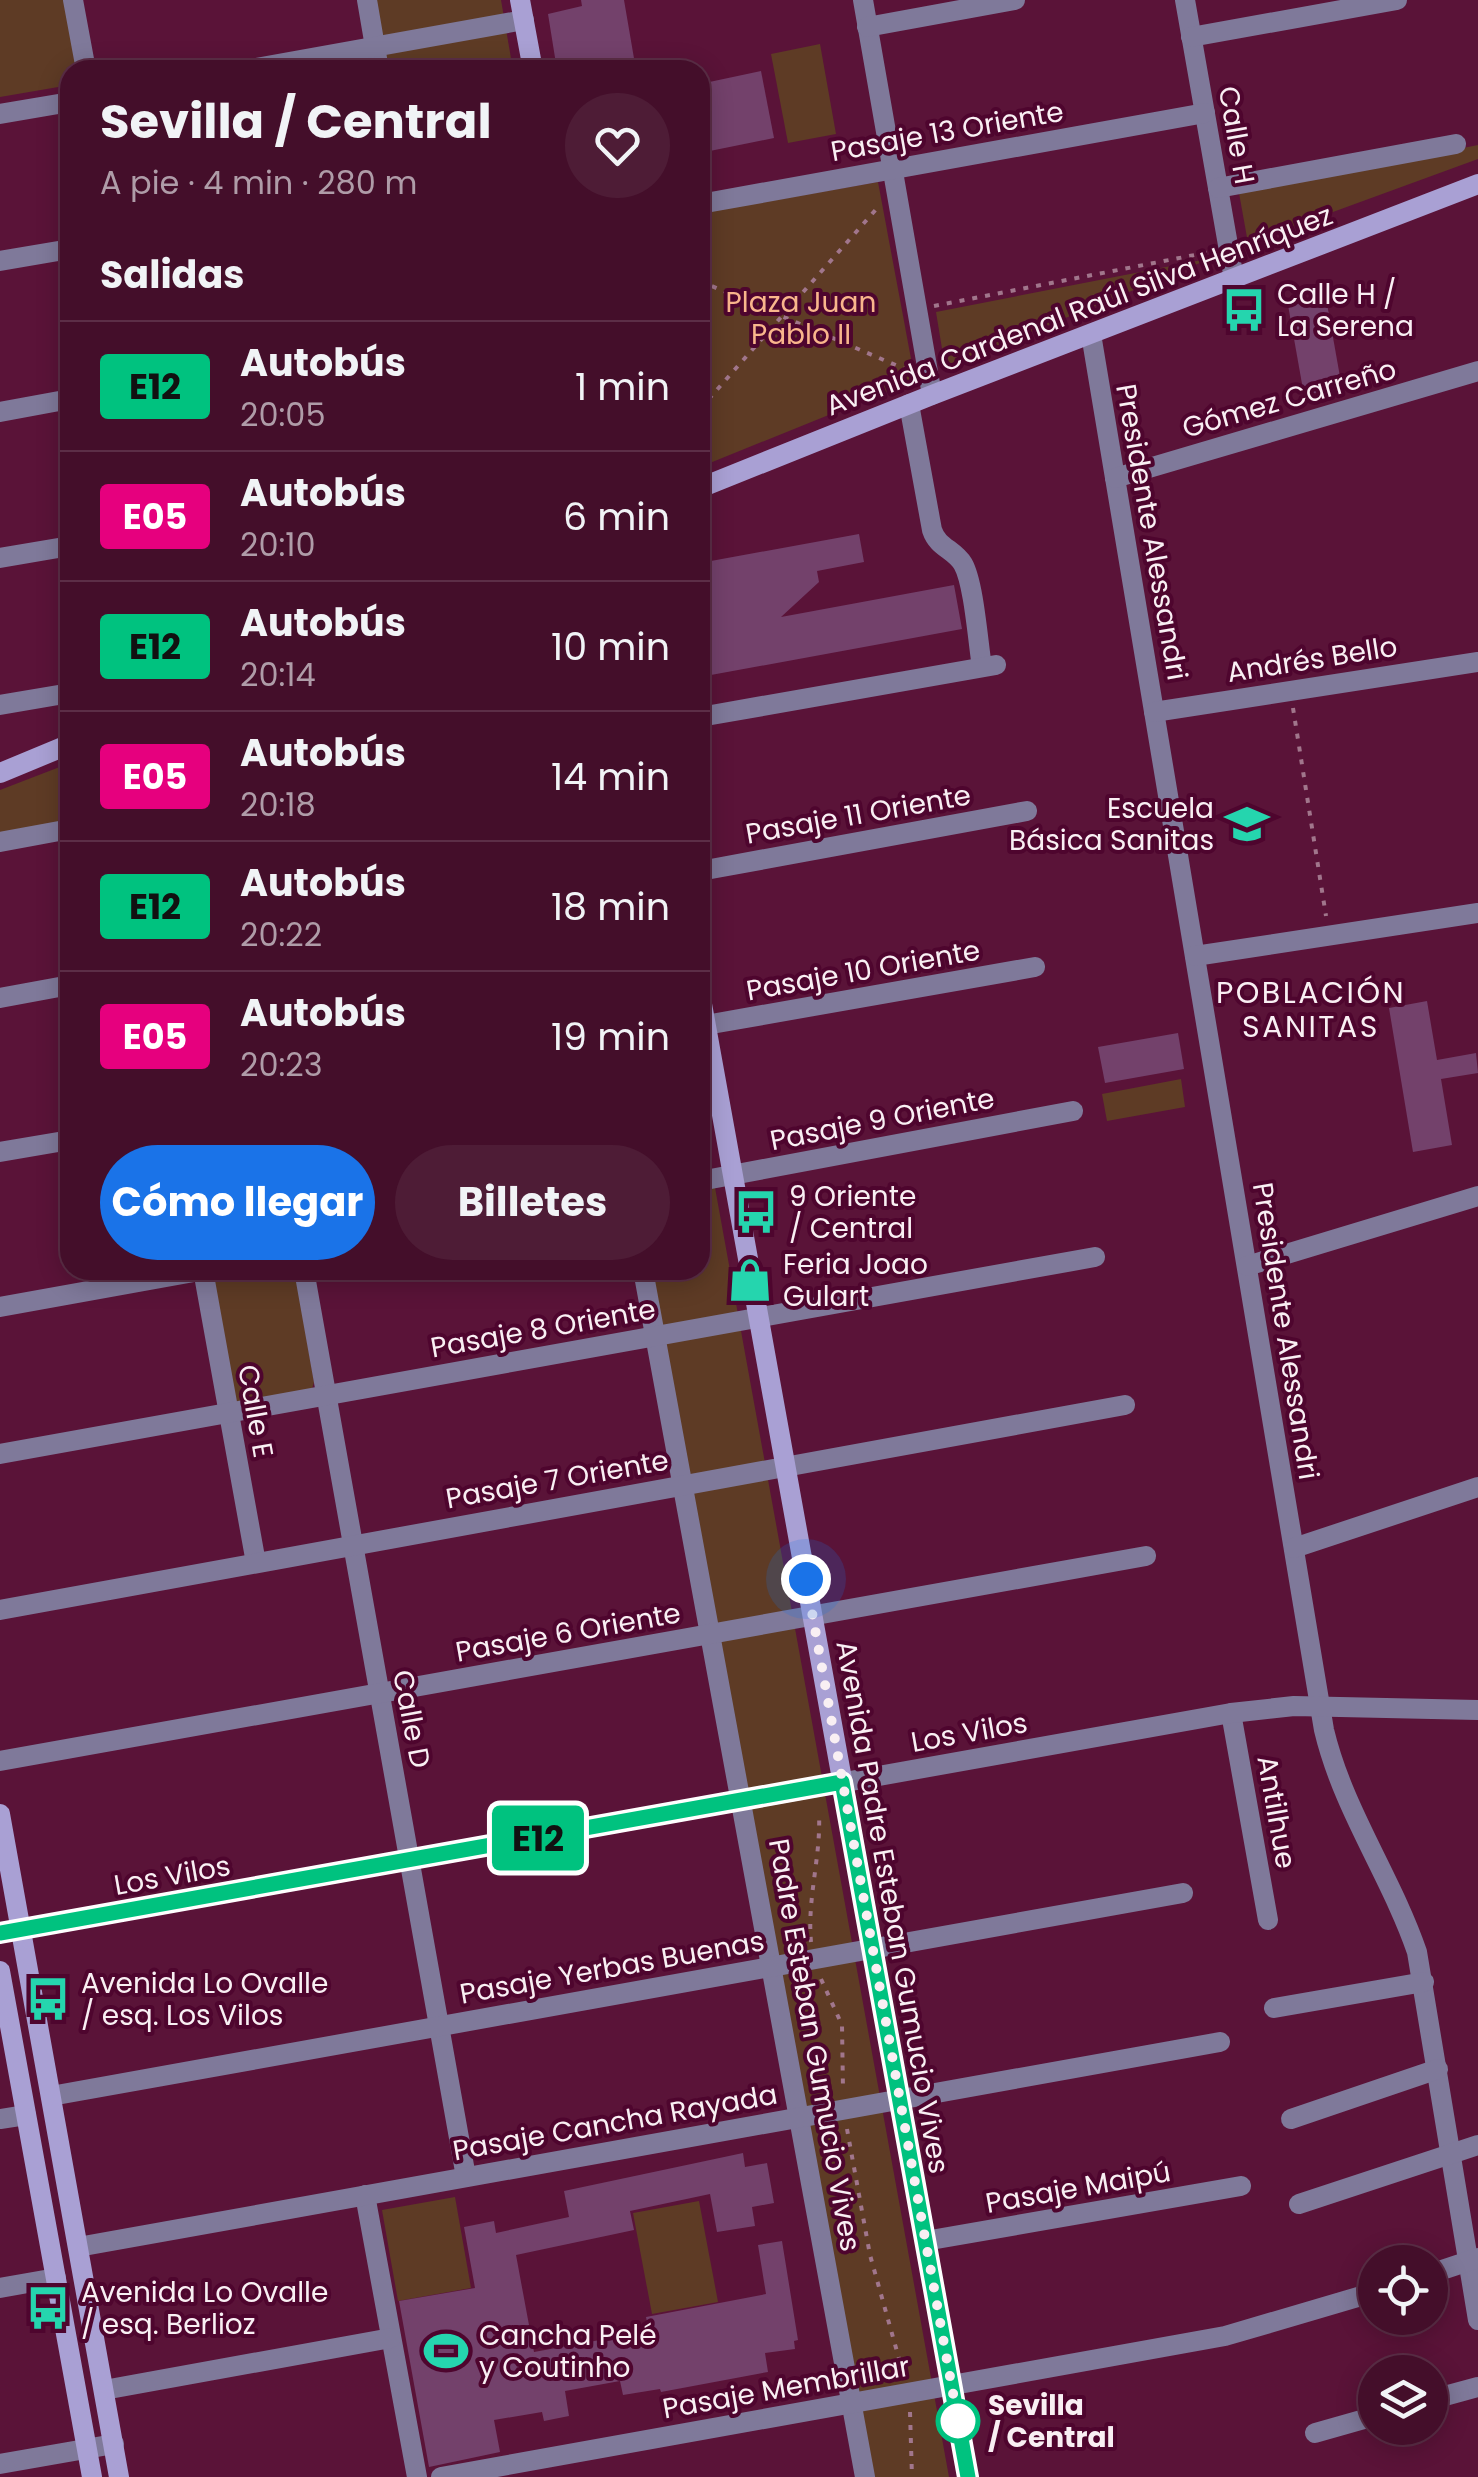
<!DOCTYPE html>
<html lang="es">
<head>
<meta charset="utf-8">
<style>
	:root { --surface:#440e2a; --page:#4e1c36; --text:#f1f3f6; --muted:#af9ca8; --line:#5c2e47; --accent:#1a73e8 }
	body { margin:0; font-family:Poppins,sans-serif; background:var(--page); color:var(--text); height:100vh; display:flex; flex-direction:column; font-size:38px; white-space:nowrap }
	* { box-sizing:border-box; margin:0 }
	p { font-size:32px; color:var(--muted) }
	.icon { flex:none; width:55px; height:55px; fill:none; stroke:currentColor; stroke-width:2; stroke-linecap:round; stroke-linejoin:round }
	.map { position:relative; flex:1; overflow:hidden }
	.drawer { position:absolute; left:60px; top:60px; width:650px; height:1220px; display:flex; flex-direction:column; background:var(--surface); border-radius:30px; box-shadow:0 5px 25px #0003,0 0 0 2px var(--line) }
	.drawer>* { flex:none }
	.badge { padding:0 20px; border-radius:8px; font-size:35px; line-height:65px }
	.controls { position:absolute; left:1358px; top:2245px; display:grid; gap:20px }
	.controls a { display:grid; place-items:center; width:90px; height:90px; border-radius:50%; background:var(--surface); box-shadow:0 5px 25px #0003,0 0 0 2px var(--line); font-size:50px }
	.you { position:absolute; width:50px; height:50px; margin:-25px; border:8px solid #fff; border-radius:50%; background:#1a73e8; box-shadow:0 0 0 15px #1a73e833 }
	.map>.badge { position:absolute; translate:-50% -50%; box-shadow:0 0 0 5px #fff }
	h2 { padding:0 40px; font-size:38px; line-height:90px }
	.round { display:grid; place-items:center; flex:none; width:105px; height:105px; border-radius:52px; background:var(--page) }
	.summary { display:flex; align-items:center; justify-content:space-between; height:170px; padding:0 40px }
	h1 { font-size:48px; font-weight:700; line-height:75px }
	.button { display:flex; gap:20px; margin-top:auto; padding:20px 40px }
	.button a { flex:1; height:115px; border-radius:60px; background:var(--accent); color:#fff; font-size:40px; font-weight:700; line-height:115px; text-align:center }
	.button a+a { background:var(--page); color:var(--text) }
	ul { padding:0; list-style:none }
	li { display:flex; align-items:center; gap:30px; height:130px; padding:0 40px; border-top:2px solid var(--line) }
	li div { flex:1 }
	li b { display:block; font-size:38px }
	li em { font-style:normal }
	li .badge { min-width:110px; font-weight:700; text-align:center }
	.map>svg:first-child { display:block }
	.green { fill:#5e3b25 }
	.building { fill:#73416b }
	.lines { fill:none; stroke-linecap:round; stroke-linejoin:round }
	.path { stroke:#a1768c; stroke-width:4; stroke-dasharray:5 8; stroke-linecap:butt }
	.street { stroke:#7f799a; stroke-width:20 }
	.secondary { stroke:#a9a0d4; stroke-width:20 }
	.line-casing { stroke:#fff; stroke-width:22 }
	.line { stroke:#00c27f; stroke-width:15 }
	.walk { stroke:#f9eff3; stroke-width:10; stroke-dasharray:0 18 }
	.stop-dot { fill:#fff; stroke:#00c27f; stroke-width:5 }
	.labels { text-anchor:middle; stroke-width:8; stroke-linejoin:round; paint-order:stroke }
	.street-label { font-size:28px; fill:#f9eff3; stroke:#4e052e }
	.poi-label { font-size:28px; fill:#f9eff3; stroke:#4e052e; text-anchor:start }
	.park-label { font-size:28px; fill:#f9b68c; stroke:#4e052e }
	.stop-label { font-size:28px; font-weight:bold; fill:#f9eff3; stroke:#4e052e; text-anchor:start }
	.neighbourhood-label { font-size:30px; letter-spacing:2.5px; fill:#f9eff3; stroke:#4e052e }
</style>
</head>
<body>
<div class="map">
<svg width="1478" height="2477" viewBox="0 0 1478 2477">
	<rect width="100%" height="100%" fill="#5a1338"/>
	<g class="green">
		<path d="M0,0H66L78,70H70V85L0,97Z"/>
		<path d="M376,0H501L513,70H388Z"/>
		<path d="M820,44L836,134L788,143L771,54Z"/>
		<path d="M1478,145V159L1248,243L1239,193Z"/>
		<path d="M878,182L915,380L700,467V213Z"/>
		<path d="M1212,258L946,367H945L936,312Z"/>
		<path d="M70,763V822L0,835V790Z"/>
		<path d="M1181,1079L1185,1107L1107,1121L1102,1094Z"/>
		<path d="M700,1105L949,2477H870L649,1270H700Z"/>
		<path d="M242,1270H295L314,1382L312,1389L241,1403L232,1399L209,1283L216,1275Z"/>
		<path d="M455,2197L471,2288L398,2301L382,2210Z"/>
		<path d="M699,2201L718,2302L652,2314L633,2213Z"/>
	</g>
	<g class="building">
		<path d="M581,0H624L636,70H557L548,14L582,6Z"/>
		<path d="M761,71L774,138L700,153V84Z"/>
		<path d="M1326,298L1342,388L1304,395L1288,305Z"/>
		<path d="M859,534L864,562L817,571L819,582L781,617L954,585L962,629L700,677V563Z"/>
		<path d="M1427,1001L1437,1060L1476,1053L1478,1073L1441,1079L1452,1145L1413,1152L1389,1008Z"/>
		<path d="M1178,1033L1184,1069L1105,1083L1098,1047Z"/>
		<path d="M743,2153L745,2167L767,2163L774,2203L752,2207L755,2226L717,2232L710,2194L630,2211L634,2230L516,2255L534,2352L649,2331L646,2317L766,2294L758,2245L782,2241L798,2340L794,2341L795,2349L765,2353L768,2372L661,2392L660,2389L623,2395L620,2381L565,2391L569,2416L544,2421L542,2412L494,2420L500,2452L429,2467L399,2301L475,2288L464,2227L494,2221L496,2233L569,2217L564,2191Z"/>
	</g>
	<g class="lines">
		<g class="path">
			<path d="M412,62L432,70"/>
			<path d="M700,281L907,370"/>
			<path d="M934,306L1210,252"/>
			<path d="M700,409L879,206"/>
			<path d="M1293,708L1326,916"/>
			<path d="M811,1942C807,1898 821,1857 819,1814"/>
			<path d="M821,1979L842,2025L843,2090"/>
			<path d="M847,2129L870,2255L903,2373"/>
			<path d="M910,2412L912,2477"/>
		</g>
		<g class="street">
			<path d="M73,0L86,70"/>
			<path d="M367,0L379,70"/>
			<path d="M863,0L932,395"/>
			<path d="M1185,0L1234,279"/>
			<path d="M867,27L1015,0"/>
			<path d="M1191,37L1397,0"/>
			<path d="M245,70L524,20"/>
			<path d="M0,114L70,102"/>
			<path d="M1218,188L1456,144"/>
			<path d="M700,204L1205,113"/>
			<path d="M0,261L70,249"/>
			<path d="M1091,334L1324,1730C1343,1810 1391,1876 1417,1952L1478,2320"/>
			<path d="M909,404L932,530C938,548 954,549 963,564C974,583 978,643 982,667"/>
			<path d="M0,412L70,399"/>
			<path d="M1115,478L1478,371"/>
			<path d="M0,558L70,546"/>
			<path d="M0,705L70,693"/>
			<path d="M1154,712L1478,662"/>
			<path d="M700,717L996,665"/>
			<path d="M0,842L70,829"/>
			<path d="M700,871L1027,811"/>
			<path d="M1195,956L1478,913"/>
			<path d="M0,998L70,985"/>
			<path d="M700,1026L1035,967"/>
			<path d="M0,1152L70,1140"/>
			<path d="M700,1181L1073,1111"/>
			<path d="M1247,1266L1478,1196"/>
			<path d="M203,1270L256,1563"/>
			<path d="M304,1270L466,2177"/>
			<path d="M643,1270L865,2477"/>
			<path d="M0,1307L205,1270"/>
			<path d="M0,1454L1095,1257"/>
			<path d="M1294,1548L1478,1487"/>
			<path d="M0,1610L1125,1405"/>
			<path d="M1231,1713L1268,1920"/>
			<path d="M0,1761L1146,1556"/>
			<path d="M0,1933L1231,1713L1294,1706L1478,1710"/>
			<path d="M1274,2008L1424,1982"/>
			<path d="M51,2096L1183,1893"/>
			<path d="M0,2119L26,2115"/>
			<path d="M1291,2119L1438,2069"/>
			<path d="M365,2195L417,2477"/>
			<path d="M1299,2204L1478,2145"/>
			<path d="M925,2241L1241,2186"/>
			<path d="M78,2247L1220,2042"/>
			<path d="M1430,2274L1478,2258"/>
			<path d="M0,2288L56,2278"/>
			<path d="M104,2390L391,2338"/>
			<path d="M1430,2400L1478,2387"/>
			<path d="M1315,2433L1375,2416"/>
			<path d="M0,2464L114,2444"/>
			<path d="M441,2477L1225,2336L1375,2292"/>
		</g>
		<g class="secondary">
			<path d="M520,0L533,70"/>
			<path d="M700,488L932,395L1478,184"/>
			<path d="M0,773L70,744"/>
			<path d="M700,993L968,2477"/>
			<path d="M0,1814L119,2477"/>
			<path d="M0,1971L92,2477"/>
		</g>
	</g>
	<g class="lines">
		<g class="line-casing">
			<path id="line" d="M0,1933L842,1782L968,2477"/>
		</g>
		<use href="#line" class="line"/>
		<path class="walk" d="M806,1579L958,2421"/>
	</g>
	<defs>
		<g id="bus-bare" transform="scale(3.45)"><path d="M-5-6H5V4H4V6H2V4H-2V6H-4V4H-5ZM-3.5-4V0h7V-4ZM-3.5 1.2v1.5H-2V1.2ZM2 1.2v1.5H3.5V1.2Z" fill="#25d5ae" stroke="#4e052e" stroke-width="2.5" paint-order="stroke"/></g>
		<g id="school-bare" transform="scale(3.45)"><path d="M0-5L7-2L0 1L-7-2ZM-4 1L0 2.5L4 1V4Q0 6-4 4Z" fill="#25d5ae" stroke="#4e052e" stroke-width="2.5" paint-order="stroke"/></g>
		<g id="shop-bare" transform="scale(3.45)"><path d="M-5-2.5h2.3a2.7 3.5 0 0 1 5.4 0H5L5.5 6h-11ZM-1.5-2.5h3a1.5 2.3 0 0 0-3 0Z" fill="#25d5ae" stroke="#4e052e" stroke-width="2.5" paint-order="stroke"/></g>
		<g id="stadium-bare" transform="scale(3.45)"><path d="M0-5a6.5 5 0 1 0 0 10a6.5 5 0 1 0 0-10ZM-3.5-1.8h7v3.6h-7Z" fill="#25d5ae" stroke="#4e052e" stroke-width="2.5" paint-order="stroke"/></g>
	</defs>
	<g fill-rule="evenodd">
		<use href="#bus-bare" x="1244" y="310"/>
		<use href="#school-bare" x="1247" y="824"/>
		<use href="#bus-bare" x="756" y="1212"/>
		<use href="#shop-bare" x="750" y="1280"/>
		<use href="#bus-bare" x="48" y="1999"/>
		<use href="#bus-bare" x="48" y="2308"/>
		<use href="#stadium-bare" x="446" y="2351"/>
	</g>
	<circle class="stop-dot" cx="958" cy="2421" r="20"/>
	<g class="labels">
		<g class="street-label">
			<text transform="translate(947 131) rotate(-10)" y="10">Pasaje 13 Oriente</text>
			<text transform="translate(1237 135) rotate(80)" y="10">Calle H</text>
			<text transform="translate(1079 310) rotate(-21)" y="10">Avenida Cardenal Raúl Silva Henríquez</text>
			<text transform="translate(1289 398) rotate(-16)" y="10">Gómez Carreño</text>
			<text transform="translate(1152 532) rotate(80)" y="10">Presidente Alessandri</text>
			<text transform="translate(1312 659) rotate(-9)" y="10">Andrés Bello</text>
			<text transform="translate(858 814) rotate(-10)" y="10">Pasaje 11 Oriente</text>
			<text transform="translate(863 970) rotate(-10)" y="10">Pasaje 10 Oriente</text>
			<text transform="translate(882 1119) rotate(-11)" y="10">Pasaje 9 Oriente</text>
			<text transform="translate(543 1328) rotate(-10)" y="10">Pasaje 8 Oriente</text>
			<text transform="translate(1286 1331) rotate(81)" y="10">Presidente Alessandri</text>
			<text transform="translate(256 1411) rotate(80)" y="10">Calle E</text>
			<text transform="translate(557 1479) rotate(-10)" y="10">Pasaje 7 Oriente</text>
			<text transform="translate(568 1632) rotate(-10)" y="10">Pasaje 6 Oriente</text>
			<text transform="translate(412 1719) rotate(79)" y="10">Calle D</text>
			<text transform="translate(969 1732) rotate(-10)" y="10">Los Vilos</text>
			<text transform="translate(1277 1812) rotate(80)" y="10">Antilhue</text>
			<text transform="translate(172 1875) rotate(-10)" y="10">Los Vilos</text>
			<text transform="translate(893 1907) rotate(80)" y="10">Avenida Padre Esteban Gumucio Vives</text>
			<text transform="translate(612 1967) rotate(-10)" y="10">Pasaje Yerbas Buenas</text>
			<text transform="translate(815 2045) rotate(80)" y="10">Padre Esteban Gumucio Vives</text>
			<text transform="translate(615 2122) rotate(-10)" y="10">Pasaje Cancha Rayada</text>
			<text transform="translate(1078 2187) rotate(-10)" y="10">Pasaje Maipú</text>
			<text transform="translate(786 2387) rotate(-10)" y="10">Pasaje Membrillar</text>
		</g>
		<g class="poi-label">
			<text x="1277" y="304">Calle H /<tspan x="1277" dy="32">La Serena</tspan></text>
			<text x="1214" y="818" text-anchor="end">Escuela<tspan x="1214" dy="32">Básica Sanitas</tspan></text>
			<text x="789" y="1206">9 Oriente<tspan x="789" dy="32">/ Central</tspan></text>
			<text x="783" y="1274">Feria Joao<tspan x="783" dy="32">Gulart</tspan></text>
			<text x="81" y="1993">Avenida Lo Ovalle<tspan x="81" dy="32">/ esq. Los Vilos</tspan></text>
			<text x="81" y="2302">Avenida Lo Ovalle<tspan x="81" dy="32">/ esq. Berlioz</tspan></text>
			<text x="479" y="2345">Cancha Pelé<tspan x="479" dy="32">y Coutinho</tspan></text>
		</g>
		<g class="park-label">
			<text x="801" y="312">Plaza Juan<tspan x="801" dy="32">Pablo II</tspan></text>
		</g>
		<g class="stop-label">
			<text x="988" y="2415">Sevilla<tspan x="988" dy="32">/ Central</tspan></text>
		</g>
		<g class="neighbourhood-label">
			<text x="1311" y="1003">POBLACIÓN<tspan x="1311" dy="34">SANITAS</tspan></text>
		</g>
	</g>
</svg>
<div class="controls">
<a><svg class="icon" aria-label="locate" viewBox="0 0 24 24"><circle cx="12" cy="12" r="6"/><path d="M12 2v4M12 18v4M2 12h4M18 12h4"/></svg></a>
<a><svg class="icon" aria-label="layers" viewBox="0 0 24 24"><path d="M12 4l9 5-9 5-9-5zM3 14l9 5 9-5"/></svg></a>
</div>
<div class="you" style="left:806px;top:1579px"></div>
<b class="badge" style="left:538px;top:1838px;background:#00c27f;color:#111">E12</b>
<section class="drawer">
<div class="summary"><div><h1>Sevilla / Central</h1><p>A pie · 4 min · 280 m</p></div><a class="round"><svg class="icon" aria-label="heart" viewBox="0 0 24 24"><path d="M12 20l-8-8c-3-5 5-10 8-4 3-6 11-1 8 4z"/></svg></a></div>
<h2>Salidas</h2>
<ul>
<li><span class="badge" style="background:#00c27f;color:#111">E12</span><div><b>Autobús</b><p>20:05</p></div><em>1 min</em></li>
<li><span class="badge" style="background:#e6007e;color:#fff">E05</span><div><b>Autobús</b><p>20:10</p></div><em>6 min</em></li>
<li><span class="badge" style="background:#00c27f;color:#111">E12</span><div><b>Autobús</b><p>20:14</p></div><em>10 min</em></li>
<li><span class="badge" style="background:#e6007e;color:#fff">E05</span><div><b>Autobús</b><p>20:18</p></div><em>14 min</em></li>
<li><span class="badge" style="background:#00c27f;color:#111">E12</span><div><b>Autobús</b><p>20:22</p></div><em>18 min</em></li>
<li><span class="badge" style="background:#e6007e;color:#fff">E05</span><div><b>Autobús</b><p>20:23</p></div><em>19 min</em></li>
</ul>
<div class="button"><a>Cómo llegar</a><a>Billetes</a></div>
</section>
</div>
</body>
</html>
